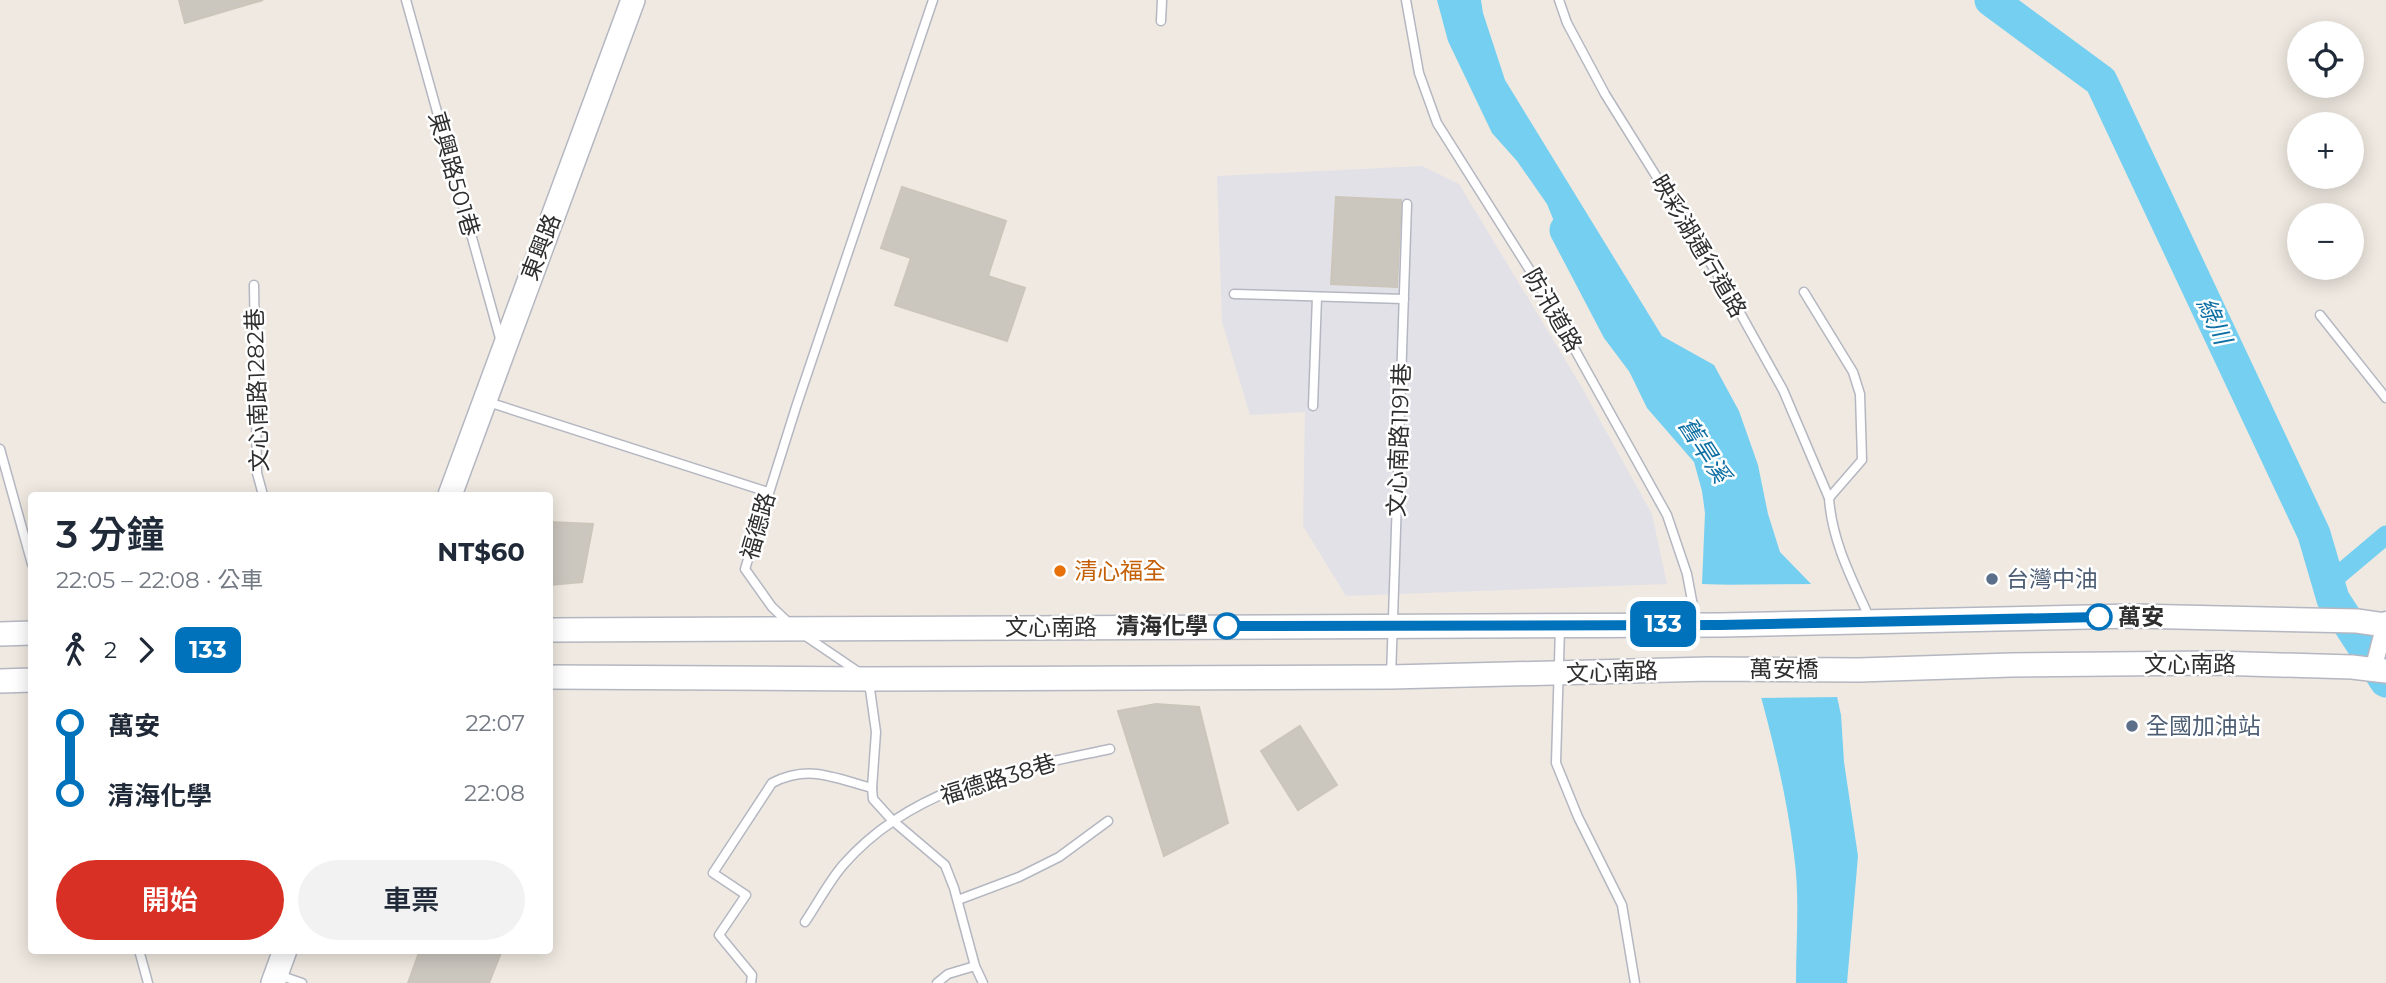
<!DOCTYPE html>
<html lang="zh-TW">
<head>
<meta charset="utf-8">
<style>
	:root { --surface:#fff; --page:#f2f2f3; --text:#1f2937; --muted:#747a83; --accent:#d93025 }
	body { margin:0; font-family:Montserrat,"Noto Sans TC",sans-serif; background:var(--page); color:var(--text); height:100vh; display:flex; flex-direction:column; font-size:26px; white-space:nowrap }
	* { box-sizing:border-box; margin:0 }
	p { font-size:23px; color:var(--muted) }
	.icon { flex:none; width:38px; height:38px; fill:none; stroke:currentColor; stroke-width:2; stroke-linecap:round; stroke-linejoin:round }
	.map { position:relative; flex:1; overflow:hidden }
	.side { position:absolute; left:28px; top:492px; width:525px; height:462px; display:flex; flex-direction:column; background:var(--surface); border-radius:7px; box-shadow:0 4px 18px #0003 }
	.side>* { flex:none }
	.badge { padding:0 14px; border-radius:10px; font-size:24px; line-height:46px }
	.fabs { position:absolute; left:2287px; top:21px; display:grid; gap:14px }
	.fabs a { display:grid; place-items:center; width:77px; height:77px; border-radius:50%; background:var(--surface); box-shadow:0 4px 18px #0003; font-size:35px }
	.map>.badge { position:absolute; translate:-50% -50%; box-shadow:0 0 0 4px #fff }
	.legs { display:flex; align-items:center; gap:10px; height:77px; padding:0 28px; font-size:23px }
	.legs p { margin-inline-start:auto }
	.headline { display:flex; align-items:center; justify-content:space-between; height:119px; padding:0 28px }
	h1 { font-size:38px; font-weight:600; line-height:52px }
	.cta { display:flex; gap:14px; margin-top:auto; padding:14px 28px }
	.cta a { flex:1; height:80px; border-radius:42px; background:var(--accent); color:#fff; font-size:28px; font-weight:600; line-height:80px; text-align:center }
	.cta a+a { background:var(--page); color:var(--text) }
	ul { padding:0 28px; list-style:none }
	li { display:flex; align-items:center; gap:24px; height:70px; font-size:26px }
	li i { display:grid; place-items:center; width:10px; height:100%; margin:0 9px; background:currentColor }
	li i::after { content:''; width:18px; height:18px; margin:-9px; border:5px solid; border-radius:50%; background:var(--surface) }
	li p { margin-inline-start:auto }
	li:first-child i { background:linear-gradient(#0000 50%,currentColor 0) }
	li:last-child i { background:linear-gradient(currentColor 50%,#0000 0) }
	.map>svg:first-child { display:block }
	.industrial { fill:#e3e1e8 }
	.water { fill:#75cff0 }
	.pier { fill:#efe9e1 }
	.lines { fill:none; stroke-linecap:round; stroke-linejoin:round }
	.canal { stroke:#75cff0; stroke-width:19 }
	.river { stroke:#75cff0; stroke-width:33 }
	.building { fill:#cbc7bf; stroke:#cbc5ba; stroke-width:2 }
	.lane-casing { stroke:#b4b7c1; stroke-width:11 }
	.street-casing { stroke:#b4b7c1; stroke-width:19 }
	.secondary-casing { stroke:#b4b7c1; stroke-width:26 }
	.lane { stroke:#fff; stroke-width:8 }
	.street { stroke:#fff; stroke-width:16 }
	.secondary { stroke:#fff; stroke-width:23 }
	.line-1-casing { stroke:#fff; stroke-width:16 }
	.line-1 { stroke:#0072bc; stroke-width:10 }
	.food-dot { fill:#e8710a; stroke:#fff; stroke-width:2.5 }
	.service-dot { fill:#5c6f8a; stroke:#fff; stroke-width:2.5 }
	.stop-1-dot { fill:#fff; stroke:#0072bc; stroke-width:3.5 }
	.labels { text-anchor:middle; stroke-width:5; stroke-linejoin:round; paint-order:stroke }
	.street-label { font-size:23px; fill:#2e2e2e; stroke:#fff }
	.food-label { font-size:23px; fill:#c56008; stroke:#fff; text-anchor:start }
	.service-label { font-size:23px; fill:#4e5e75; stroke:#fff; text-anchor:start }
	.stop-label { font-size:23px; font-weight:bold; fill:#2e2e2e; stroke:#fff; text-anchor:start }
	.water-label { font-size:24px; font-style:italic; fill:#0d6fa3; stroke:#fff }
</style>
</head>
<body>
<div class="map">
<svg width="2386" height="983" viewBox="0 0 2386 983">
	<rect width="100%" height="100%" fill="#efe9e1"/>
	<path class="industrial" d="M1422,166L1459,184L1581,386L1652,514L1667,584L1346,596L1303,526L1305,412L1250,415L1222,322L1217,176Z"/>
	<path class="water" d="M1437,0H1481L1483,13L1505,80L1662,336L1714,365L1739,411L1758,465L1768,514L1780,552L1813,586L1841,715L1844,762L1858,856L1847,983H1796C1796,941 1800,897 1794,855C1783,763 1754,674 1730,585L1702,584L1705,513L1702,491L1694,462L1647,408L1630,373L1606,294L1560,236L1547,204L1517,161L1492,133L1448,41Z"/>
	<path class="pier" d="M1816,584L1840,697L1757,698L1727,588H1702L1699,585Z"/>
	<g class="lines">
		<path class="canal" d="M2329,583L2386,535"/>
		<g class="river">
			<path d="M1991,0L2101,81L2314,534L2333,599L2386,681"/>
			<path d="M1566,230L1618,329L1645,365"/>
		</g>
	</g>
	<g class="building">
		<path d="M179,0H263L185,23Z"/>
		<path d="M902,187L1006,221L988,276L1025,288L1007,341L895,305L911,258L881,248Z"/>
		<path d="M1336,197L1401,200L1397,287L1331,284Z"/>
		<path d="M550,522L593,524L582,582L550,585Z"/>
		<path d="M1156,704L1199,707L1228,823L1164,856L1118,711Z"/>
		<path d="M1300,726L1337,785L1298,810L1261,751Z"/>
		<path d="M420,950H502L489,983H408Z"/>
	</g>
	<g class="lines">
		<g class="lane-casing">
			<g id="lane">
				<path d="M406,0L501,342"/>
				<path d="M1406,0L1419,73L1437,123L1536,280L1667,515L1687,574L1696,622"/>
				<path d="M1559,0L1567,23L1605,94L1729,293L1783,390L1829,498"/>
				<path d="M1161,21L1162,0"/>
				<path d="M254,285L257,473L263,495"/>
				<path d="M1804,292L1853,372L1860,394L1862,460L1829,498C1832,542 1852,579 1870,619"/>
				<path d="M1234,294L1404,299"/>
				<path d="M2320,315L2386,398"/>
				<path d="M488,402L768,492"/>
				<path d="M1313,406L1317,297"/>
				<path d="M0,449L32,564"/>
				<path d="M791,625L772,607L745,569L797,404L933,0"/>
				<path d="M1560,628L1556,763L1578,817L1622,905L1635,983"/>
				<path d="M804,635L860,673"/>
				<path d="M1391,677L1407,204"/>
				<path d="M869,682L876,732L872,788L873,799L892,820L945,865L954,888L975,966L983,983"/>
				<path d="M958,900L1019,877L1059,857L1108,821"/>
				<path d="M805,922C818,903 829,881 844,864C914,785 1012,770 1110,749"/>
				<path d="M139,950L148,983"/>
				<path d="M279,975L302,983"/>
				<path d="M751,983L752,975L719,935L746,895L713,873L772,783C809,764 834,778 872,788"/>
				<path d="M937,983L948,974L975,966"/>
			</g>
		</g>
		<g class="street-casing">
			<path id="street" d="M2373,670L2386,620"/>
		</g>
		<g class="secondary-casing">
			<g id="secondary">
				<path d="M450,495L633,0"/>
				<path d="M550,630L1721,625L2133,616L2357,621L2386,625"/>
				<path d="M0,634L32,633"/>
				<path d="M550,677L868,679L1391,677L1709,669L1859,670L2011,665L2215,663L2352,667L2386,671"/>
				<path d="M0,681L32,680"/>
				<path d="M273,983L285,950"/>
			</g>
		</g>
		<use href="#lane" class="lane"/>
		<use href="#street" class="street"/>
		<use href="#secondary" class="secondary"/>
	</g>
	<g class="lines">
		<g class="line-1-casing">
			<path id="line-1" d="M1227,626L1721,625L2099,617"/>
		</g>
		<use href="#line-1" class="line-1"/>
	</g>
	<circle class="food-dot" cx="1060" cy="571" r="7"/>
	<g class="service-dot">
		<circle cx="1992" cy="579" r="7"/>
		<circle cx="2132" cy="726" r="7"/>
	</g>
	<g class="stop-1-dot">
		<circle cx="2099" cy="617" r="12"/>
		<circle cx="1227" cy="626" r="12"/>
	</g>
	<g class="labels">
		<g class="street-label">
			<text transform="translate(454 174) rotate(74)" y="8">東興路501巷</text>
			<text transform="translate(1699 246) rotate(59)" y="8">映彩湖通行道路</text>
			<text transform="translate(541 247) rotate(-69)" y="8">東興路</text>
			<text transform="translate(1553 310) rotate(60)" y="8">防汛道路</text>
			<text transform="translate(257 390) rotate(-92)" y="8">文心南路1282巷</text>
			<text transform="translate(1399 440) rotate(-88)" y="8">文心南路1191巷</text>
			<text transform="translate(758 526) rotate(-74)" y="8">福德路</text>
			<text x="1051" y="635">文心南路</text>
			<text x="2190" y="672">文心南路</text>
			<text x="1784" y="677">萬安橋</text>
			<text transform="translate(1612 672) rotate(-2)" y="8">文心南路</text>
			<text transform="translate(998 779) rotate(-17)" y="8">福德路38巷</text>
		</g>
		<g class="food-label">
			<text x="1074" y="579">清心福全</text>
		</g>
		<g class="service-label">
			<text x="2006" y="587">台灣中油</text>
			<text x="2146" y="734">全國加油站</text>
		</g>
		<g class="stop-label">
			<text x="2118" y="625">萬安</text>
			<text x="1208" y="634" text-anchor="end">清海化學</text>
		</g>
		<g class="water-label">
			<text transform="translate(2214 321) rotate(65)" y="8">綠川</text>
			<text transform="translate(1704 450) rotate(57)" y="8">舊旱溪</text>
		</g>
	</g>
</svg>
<div class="fabs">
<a><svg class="icon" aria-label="locate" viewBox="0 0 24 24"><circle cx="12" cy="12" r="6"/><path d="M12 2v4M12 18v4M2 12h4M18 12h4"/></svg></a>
<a>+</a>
<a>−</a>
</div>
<b class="badge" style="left:1663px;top:624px;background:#0072bc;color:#fff">133</b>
<section class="side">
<div class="headline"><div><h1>3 分鐘</h1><p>22:05 – 22:08 · 公車</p></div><b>NT$60</b></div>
<div class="legs"><svg class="icon" aria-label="walk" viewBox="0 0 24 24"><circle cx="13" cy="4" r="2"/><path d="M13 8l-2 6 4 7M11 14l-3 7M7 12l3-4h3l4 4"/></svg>2<svg class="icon" aria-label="forward" viewBox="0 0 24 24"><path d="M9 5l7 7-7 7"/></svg><b class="badge" style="background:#0072bc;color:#fff">133</b></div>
<ul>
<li><i style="color:#0072bc"></i><b>萬安</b><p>22:07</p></li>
<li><i style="color:#0072bc"></i><b>清海化學</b><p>22:08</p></li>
</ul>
<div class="cta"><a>開始</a><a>車票</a></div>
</section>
</div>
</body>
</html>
